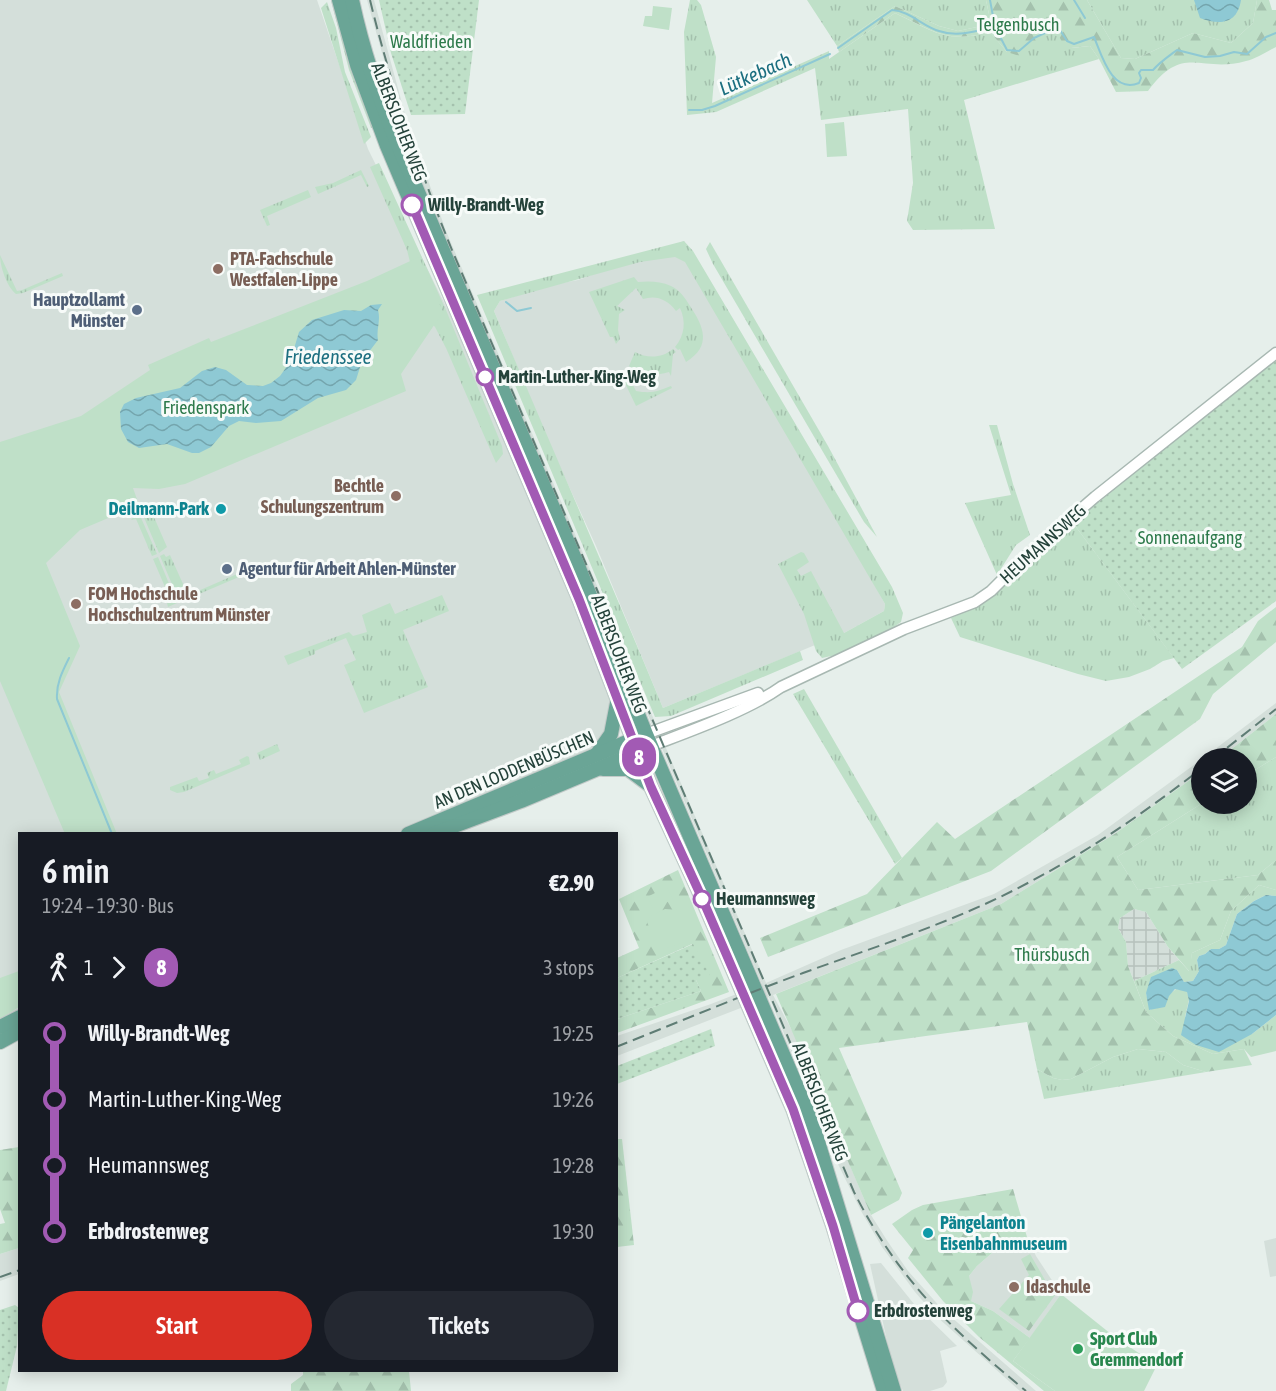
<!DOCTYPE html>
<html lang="en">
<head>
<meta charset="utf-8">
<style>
	:root { --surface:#171b24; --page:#242831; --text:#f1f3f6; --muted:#9ea1a6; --accent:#d93025 }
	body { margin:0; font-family:"Asap Condensed",sans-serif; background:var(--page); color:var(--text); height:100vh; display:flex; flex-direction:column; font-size:22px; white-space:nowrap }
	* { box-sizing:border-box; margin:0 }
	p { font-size:20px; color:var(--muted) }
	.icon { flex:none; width:33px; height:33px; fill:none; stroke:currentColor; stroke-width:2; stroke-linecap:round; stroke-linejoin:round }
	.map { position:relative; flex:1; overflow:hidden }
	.drawer { position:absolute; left:18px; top:832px; width:600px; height:540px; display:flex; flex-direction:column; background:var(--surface); border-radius:0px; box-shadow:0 3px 15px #0003 }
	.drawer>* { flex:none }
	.badge { padding:0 12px; border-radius:20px; font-size:21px; line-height:39px }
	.buttons { position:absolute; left:1191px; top:748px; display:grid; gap:12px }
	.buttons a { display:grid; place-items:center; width:66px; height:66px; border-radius:50%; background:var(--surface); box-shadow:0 3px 15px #0003; font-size:30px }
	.map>.badge { position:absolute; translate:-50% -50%; box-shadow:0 0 0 3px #fff }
	.legs { display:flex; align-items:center; gap:9px; height:66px; padding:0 24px; font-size:20px }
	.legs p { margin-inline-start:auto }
	.overview { display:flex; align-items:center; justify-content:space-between; height:102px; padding:0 24px }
	h1 { font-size:33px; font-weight:600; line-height:45px }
	.cta { display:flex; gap:12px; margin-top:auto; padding:12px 24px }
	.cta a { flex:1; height:69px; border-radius:36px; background:var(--accent); color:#fff; font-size:24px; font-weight:600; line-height:69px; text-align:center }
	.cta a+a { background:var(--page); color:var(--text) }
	ul { padding:0 24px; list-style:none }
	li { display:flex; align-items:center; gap:21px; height:66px; font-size:22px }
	li i { display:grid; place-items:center; width:9px; height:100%; margin:0 8px; background:currentColor }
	li i::after { content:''; width:15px; height:15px; margin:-8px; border:4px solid; border-radius:50%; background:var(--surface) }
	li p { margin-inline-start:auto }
	li:first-child i { background:linear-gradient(#0000 50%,currentColor 0) }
	li:last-child i { background:linear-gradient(currentColor 50%,#0000 0) }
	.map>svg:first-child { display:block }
	.built { fill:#d4dfda }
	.industrial { fill:url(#industrial-grid) }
	.grass { fill:url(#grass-tufts) }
	.forest { fill:url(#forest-firs) }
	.park { fill:#bfe0c8 }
	.garden { fill:url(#garden-dots) }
	.water { fill:url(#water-waves) }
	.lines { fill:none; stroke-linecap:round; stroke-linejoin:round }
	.stream { stroke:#8ec9d4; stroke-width:2 }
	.minor-casing { stroke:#a8b8b2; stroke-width:13 }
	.major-casing { stroke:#c2cac8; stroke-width:16 }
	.minor { stroke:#fff; stroke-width:10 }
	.major { stroke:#6aa596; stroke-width:14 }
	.rail { stroke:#5f7d75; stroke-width:2; stroke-dasharray:12 6; stroke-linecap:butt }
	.line-1-casing { stroke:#fff; stroke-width:14 }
	.line-1 { stroke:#a25ab4; stroke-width:9 }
	.stop-1-dot { fill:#fff; stroke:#a25ab4; stroke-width:3 }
	.education-dot { fill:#8d6e63; stroke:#f7fbf9; stroke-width:2 }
	.service-dot { fill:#5c6f8a; stroke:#f7fbf9; stroke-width:2 }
	.culture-dot { fill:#0f9aa8; stroke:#f7fbf9; stroke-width:2 }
	.leisure-dot { fill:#2e9e5b; stroke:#f7fbf9; stroke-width:2 }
	.labels { text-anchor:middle; stroke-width:6; stroke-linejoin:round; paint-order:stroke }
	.park-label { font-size:18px; fill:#2d7a4b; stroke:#f7fbf9 }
	.street-label { font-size:18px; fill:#24423a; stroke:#f7fbf9 }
	.stop-label { font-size:18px; font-weight:bold; fill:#24423a; stroke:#f7fbf9; text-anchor:start }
	.education-label { font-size:18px; font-weight:bold; fill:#785e54; stroke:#f7fbf9; text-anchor:start }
	.service-label { font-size:18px; font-weight:bold; fill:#4e5e75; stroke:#f7fbf9; text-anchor:end }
	.culture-label { font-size:18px; font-weight:bold; fill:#0d838f; stroke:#f7fbf9; text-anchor:end }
	.leisure-label { font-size:18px; font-weight:bold; fill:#27864d; stroke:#f7fbf9; text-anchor:start }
	.water-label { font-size:20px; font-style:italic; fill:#1c6f80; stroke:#f7fbf9 }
</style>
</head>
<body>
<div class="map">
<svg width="1276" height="1391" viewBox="0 0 1276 1391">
	<defs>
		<pattern id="industrial-grid" width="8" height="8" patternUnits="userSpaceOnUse" patternTransform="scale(1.5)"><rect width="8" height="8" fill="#d4dfda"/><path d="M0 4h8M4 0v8" fill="none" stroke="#b6c1bc"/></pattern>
		<pattern id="grass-tufts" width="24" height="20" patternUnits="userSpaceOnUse" patternTransform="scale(1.5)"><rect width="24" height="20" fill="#bfe0c8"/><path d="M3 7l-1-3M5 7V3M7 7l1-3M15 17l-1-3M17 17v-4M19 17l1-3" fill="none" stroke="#a4c1ad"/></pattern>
		<pattern id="forest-firs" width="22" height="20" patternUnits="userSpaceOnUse" patternTransform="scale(1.5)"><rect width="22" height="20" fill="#bfe0c8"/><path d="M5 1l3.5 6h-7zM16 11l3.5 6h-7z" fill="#a4c1ad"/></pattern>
		<pattern id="garden-dots" width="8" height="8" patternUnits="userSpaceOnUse" patternTransform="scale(1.5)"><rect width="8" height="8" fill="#bfe0c8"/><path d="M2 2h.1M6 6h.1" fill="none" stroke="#a4c1ad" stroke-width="1.8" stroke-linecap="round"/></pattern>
		<pattern id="water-waves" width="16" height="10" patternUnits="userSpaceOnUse" patternTransform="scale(1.5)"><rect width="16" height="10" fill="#8ec9d4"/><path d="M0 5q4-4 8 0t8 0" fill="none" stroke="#74a5ad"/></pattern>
	</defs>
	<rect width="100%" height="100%" fill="#e6efeb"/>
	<g class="built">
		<path d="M0,0H317L368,149L480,375L612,701L605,737L595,748L562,766L399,834H20L19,1013L0,1024Z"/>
		<path d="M367,0H374L406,118L446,231L766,983L841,950L994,894L1098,835L1202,759L1201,772L1116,833L1001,904L773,995L795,1036L871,1215L888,1242L908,1271L942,1309L1036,1391H1020L936,1316L915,1292L882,1247L861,1211L836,1160L769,997L617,1056V1036L711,1004L762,984L424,187L401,120Z"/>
		<path d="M684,241L885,604L884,611L844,633L663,708L596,546L551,447L494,311L500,301L551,285L578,280Z"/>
		<path d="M1276,703V714L1219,759H1202Z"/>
		<path d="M1027,1237L1036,1256L1061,1294L1030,1338L993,1311L971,1301L969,1276L977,1266L992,1253L1006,1251Z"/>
		<path d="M1276,1238V1276L1270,1277L1264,1241Z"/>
		<path d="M19,1248V1274L0,1281V1254Z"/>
		<path d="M881,1263L914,1304L957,1346L940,1351L947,1382L943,1387L930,1391H903L893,1368L870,1264Z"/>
	</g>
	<path class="industrial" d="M1134,909L1146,912L1168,947L1179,960L1134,981L1128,966L1126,942L1118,928L1120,918Z"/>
	<g class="grass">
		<path d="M331,0H335L352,72L373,127L371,128L349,70Z"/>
		<path d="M690,0H697L701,5L716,57L712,103L829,51V59L895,13C933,31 946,44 990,32L1007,52L1052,30L1057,32L1072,48L1090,46L1099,59L964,100L995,229L913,230L907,221L913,183L908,109L821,120L815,68L716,112L687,115L684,32Z"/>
		<path d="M807,0H986L991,24L958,31L939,26L895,6L837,46Z"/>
		<path d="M1087,0H1257L1253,23L1231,43L1193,33L1135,59L1121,58Z"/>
		<path d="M327,2L336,28L345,72L371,137L364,144L321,8Z"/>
		<path d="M379,163L446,310L502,446L503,454L496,463L446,348L435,327L414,302L413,274L407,250L370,167Z"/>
		<path d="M361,170L369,186L367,187L361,175L318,194L315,187L333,183Z"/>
		<path d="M308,190L311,197L267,216L270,225L267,226L260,210Z"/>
		<path d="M684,241L693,251L892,587L903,613L901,622C878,638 849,653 822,658L816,651L804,614L778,564L801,552L804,553L809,562L797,570L801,576L811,571L844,633L884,611L885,604L685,262L675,257L640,262L500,301L494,311C550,444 608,575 663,708L800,651L803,660L671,716L655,717L477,295Z"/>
		<path d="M710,242L828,446L877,537L864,522L713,264L706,249Z"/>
		<path d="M0,255L17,291L22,290L62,273L63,276L23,293L16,294C7,287 0,267 0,255Z"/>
		<path d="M634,277L638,282C649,281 660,281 671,286C680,290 685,298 690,306C704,327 712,346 686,362L680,349L678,350L675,347C685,335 686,321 680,308L676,311C667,299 656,295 643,299L636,288L617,306L625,310L619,314L618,330L620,339L616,344L613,337H610L589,292Z"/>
		<path d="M673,349L676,352L673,354L671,376L669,372C654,376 641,377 629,366L635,352C648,359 662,358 673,349Z"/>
		<path d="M623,379L632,383L636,391C652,394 658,391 671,386L672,388L636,406Z"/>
		<path d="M989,425H997L1013,484L1030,535L1016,545L997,575L965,503L1011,495Z"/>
		<path d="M154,503L157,505L150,508L167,547L159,553L140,508Z"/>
		<path d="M138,511L157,554L152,556L136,519L131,520Z"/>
		<path d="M1073,523L1174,658L1163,661L1150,669L1129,677L1106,681L1078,674L960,637L951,618L984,603Z"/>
		<path d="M164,554L166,557L170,555L188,595L193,593L194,597L180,603L160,556Z"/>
		<path d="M158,557L177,603L168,607L167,603L171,601L153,559Z"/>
		<path d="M258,565L260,568L199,594L198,591Z"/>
		<path d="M442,595L449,611L403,630L428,687L364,713L344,665L356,660L346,638L315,651V654L288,665L284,656L349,632L353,636L367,632L362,615L390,603L395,614Z"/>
		<path d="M804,689L902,858L895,864L793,694Z"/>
		<path d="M277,744L280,751L260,760L257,753Z"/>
		<path d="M247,756L249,757L250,764L184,792L177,793L170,790V787L197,777L199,781L209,778L207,773L214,770L216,774L241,764L239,760Z"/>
		<path d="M1276,757V860L1258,875L1138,890L1117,857L1201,804H1246L1247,775Z"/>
		<path d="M1259,885L1276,890V896L1266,895L1254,901L1237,914L1226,945L1219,949H1211L1205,954L1199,956L1197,960L1199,971L1193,981L1184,982L1177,970L1146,993L1150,1010L1176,989L1187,991L1189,1000L1185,1017L1252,1034L1276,1015V1051L1251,1057L1244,1049L1213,1054L1173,1036L1146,1012L1134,981L1179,960L1189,971L1192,953L1220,940L1231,911Z"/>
		<path d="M1138,1049L1166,1052L1183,1065L1206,1072L1044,1099L1037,1069L1053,1078L1062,1080L1071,1079L1113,1057Z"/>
	</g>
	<g class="forest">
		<path d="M986,0H1087L1121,58L1135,59L1193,33L1231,43L1253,23L1257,0H1269L1272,10H1276V47C1267,51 1256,59 1246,61C1200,74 1184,42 1148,91L1116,92L1099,59L1090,46L1071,48L1063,44L1057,32L1052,30L1020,56L1007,52L990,32C946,44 934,31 895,13L839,52L837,46L895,6L939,26L958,31L991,24Z"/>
		<path d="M1276,607V642L1213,694L1200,719L991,871L768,957L760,938L867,894L937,822L955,839L1242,647L1258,621Z"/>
		<path d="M1276,714V757L1247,775L1246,759H1219Z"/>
		<path d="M1201,772V804L1117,857L1138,890L1258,875L1276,860V890L1259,885L1231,911L1220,940L1192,953L1190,972L1168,947L1146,912L1134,909L1120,918L1118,928L1126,942L1128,966L1146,1012L1173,1036L1213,1054L1244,1049L1252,1065L1206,1072L1183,1065L1166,1052L1138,1049L1113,1057L1071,1079L1062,1080L1053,1078L1037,1069L1027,1022L839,1048L902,1193L899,1200L871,1215L776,994L1001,904L1116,833Z"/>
		<path d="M678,870L729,992L617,1033V1019L701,991L696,980L692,944L617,978V958L639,948L619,899Z"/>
		<path d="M617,1139H622L634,1245L617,1247Z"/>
		<path d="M19,1147V1248L0,1254V1224L5,1223L0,1209V1150Z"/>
		<path d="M1013,1189L1027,1237L1006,1251L992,1253L977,1266L969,1276L973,1292L971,1301L993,1311L1030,1338L1013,1361L1055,1391H1044L979,1337L943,1301L908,1258L913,1250L892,1224L912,1210L923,1205Z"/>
		<path d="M1030,1254L1048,1285L1056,1294L1029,1331L999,1309L1029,1275L1021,1259Z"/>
		<path d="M303,1371H409L411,1391H291V1384L303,1375Z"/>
	</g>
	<g class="park">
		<path d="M653,6L672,8L669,30L643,26L645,16H652Z"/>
		<path d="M844,122L847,156L827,157L825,124Z"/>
		<path d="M419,257L443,312L401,374L406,391L185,484L159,489L133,488L139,505L80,530L46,563L80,646L59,692L117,834H65L0,681V442L81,416L150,370L148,365L209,338L211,342L367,281Z"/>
		<path d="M667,887L673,899L653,909L647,897Z"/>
		<path d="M665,909L680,910L693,925V931L684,942L664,949L656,945L647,922L650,916Z"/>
		<path d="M19,971V1007L0,1019V978Z"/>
		<path d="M1061,1294L1116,1338L1157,1365L1144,1391H1055L1013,1361Z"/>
	</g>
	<g class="garden">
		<path d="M379,0H479L465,114L411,115L391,53Z"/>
		<path d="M1276,357V601L1182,669L1073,523Z"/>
		<path d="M693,944L710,975L696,980L701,991L617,1019V978Z"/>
		<path d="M711,1029L715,1046L617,1084V1066Z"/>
		<path d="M15,1305L19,1308L17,1346L6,1391H0V1310Z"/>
	</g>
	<g class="water">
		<path d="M1194,0H1241C1237,25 1219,25 1200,18Z"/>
		<path d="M382,304L378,310C381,321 376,329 378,340L362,361L356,380L346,390L318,398L281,421L256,423L239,421L229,426L211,447L199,453H192L167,444L139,448L128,442L121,429L120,412L124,404L136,398L180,388L202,371L215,367L226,370L247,385L263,386L271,383L280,376L290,362L299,332L312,320L344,310L361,311L371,305Z"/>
		<path d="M1266,895L1276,896V1015L1252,1034L1219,1052L1196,1045L1181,1035L1189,1001L1187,992L1175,989L1169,996L1165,1007L1149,1010L1146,993L1151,977L1172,968L1177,970L1184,982L1193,981L1199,971L1197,960L1199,956L1205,954L1211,949H1219L1226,945L1237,914L1254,901Z"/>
	</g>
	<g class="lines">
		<g class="stream">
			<path d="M990,0L995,27L1007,50L1019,51L1034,38L1058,27L1067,41L1074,44L1094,37C1102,56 1112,94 1139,83L1141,78L1139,73L1141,70H1153C1160,62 1169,56 1177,50L1205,57L1220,56L1234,52L1247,54L1266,37L1276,33"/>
			<path d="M1074,0L1085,18"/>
			<path d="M838,48L892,10C910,11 922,26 939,31C959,38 976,30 995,27"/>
			<path d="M689,110H702L715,106L830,54"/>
			<path d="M506,302L517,311L531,308"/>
			<path d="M69,658C62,672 56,684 57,699L112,834"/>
		</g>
		<g class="minor-casing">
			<g id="minor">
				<path d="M646,734L758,693"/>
				<path d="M651,746C690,731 747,711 781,687L904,629L975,602L991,591L1022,560L1095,497L1276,353"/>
			</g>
		</g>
		<g class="major-casing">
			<g id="major">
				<path d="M339,0L357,65L387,146L579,599L651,787L702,898L793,1109L833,1226L884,1391"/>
				<path d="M352,0C363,52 380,101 400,150L579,568L646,734L812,1122L894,1391"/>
				<path d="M597,754L611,734L617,703"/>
				<path d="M603,769H628L648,784"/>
				<path d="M408,834L641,736"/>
				<path d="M433,834L521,801L645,749"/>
				<path d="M0,1027L20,1017"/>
				<path d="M0,1042L20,1031"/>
			</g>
		</g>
		<use href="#minor" class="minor"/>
		<use href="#major" class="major"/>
		<g class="rail">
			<path d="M370,0C391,86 419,169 452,250L854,1192C898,1279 951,1329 1026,1391"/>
			<path d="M1213,759L1276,709"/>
			<path d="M616,1047C679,1022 740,996 803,973C869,949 935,928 998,898C1071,863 1138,818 1202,768"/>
			<path d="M0,1277L20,1270"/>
		</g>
	</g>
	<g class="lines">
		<g class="line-1-casing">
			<path id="line-1" d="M412,205L579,599L651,787L702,898L793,1109L833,1226L858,1311"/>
		</g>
		<use href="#line-1" class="line-1"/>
	</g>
	<g class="stop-1-dot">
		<circle cx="412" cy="205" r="10"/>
		<circle cx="485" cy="377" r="8"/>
		<circle cx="702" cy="899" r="8"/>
		<circle cx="858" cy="1311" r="10"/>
	</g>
	<g class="education-dot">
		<circle cx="218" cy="269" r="6"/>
		<circle cx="396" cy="496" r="6"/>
		<circle cx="76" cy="604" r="6"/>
		<circle cx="1014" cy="1287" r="6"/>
	</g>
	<g class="service-dot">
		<circle cx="137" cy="310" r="6"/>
		<circle cx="227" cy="569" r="6"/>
	</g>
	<g class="culture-dot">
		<circle cx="221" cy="509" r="6"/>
		<circle cx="928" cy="1233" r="6"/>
	</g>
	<circle class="leisure-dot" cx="1078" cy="1349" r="6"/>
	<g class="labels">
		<g class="park-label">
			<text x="1018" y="31">Telgenbusch</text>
			<text x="431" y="48">Waldfrieden</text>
			<text x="206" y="414">Friedenspark</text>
			<text x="1190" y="544">Sonnenaufgang</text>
			<text x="1052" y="961">Thürsbusch</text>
		</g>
		<g class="street-label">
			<text transform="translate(399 122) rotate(69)" y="6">ALBERSLOHER WEG</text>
			<text transform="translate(1043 544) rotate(-42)" y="6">HEUMANNSWEG</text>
			<text transform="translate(619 654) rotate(69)" y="6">ALBERSLOHER WEG</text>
			<text transform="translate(514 770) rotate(-23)" y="6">AN DEN LODDENBÜSCHEN</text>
			<text transform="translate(820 1102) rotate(69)" y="6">ALBERSLOHER WEG</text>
		</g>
		<g class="stop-label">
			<text x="428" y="211">Willy-Brandt-Weg</text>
			<text x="498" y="383">Martin-Luther-King-Weg</text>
			<text x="716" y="905">Heumannsweg</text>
			<text x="874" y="1317">Erbdrostenweg</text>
		</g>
		<g class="education-label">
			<text x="230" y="265">PTA-Fachschule<tspan x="230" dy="21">Westfalen-Lippe</tspan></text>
			<text x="384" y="492" text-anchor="end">Bechtle<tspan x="384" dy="21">Schulungszentrum</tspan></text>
			<text x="88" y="600">FOM Hochschule<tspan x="88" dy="21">Hochschulzentrum Münster</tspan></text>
			<text x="1026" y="1293">Idaschule</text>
		</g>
		<g class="service-label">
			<text x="125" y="306">Hauptzollamt<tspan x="125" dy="21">Münster</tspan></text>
			<text x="239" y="575" text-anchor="start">Agentur für Arbeit Ahlen-Münster</text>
		</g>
		<g class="culture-label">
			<text x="209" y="515">Deilmann-Park</text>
			<text x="940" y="1229" text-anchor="start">Pängelanton<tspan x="940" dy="21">Eisenbahnmuseum</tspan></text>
		</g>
		<g class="leisure-label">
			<text x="1090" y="1345">Sport Club<tspan x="1090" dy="21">Gremmendorf</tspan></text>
		</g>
		<g class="water-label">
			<text transform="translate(755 74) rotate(-24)" y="7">Lütkebach</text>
			<text x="328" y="364">Friedenssee</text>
		</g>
	</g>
</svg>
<div class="buttons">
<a><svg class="icon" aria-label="layers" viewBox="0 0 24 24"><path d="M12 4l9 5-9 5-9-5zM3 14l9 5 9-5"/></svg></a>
</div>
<b class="badge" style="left:639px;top:757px;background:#a25ab4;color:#fff">8</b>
<section class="drawer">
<div class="overview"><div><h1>6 min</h1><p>19:24 – 19:30 · Bus</p></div><b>€2.90</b></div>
<div class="legs"><svg class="icon" aria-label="walk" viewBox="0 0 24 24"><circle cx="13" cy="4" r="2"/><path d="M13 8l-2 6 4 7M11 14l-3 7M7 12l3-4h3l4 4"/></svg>1<svg class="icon" aria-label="forward" viewBox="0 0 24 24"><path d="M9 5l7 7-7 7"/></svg><b class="badge" style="background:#a25ab4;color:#fff">8</b><p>3 stops</p></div>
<ul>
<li><i style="color:#a25ab4"></i><b>Willy-Brandt-Weg</b><p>19:25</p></li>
<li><i style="color:#a25ab4"></i><span>Martin-Luther-King-Weg</span><p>19:26</p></li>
<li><i style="color:#a25ab4"></i><span>Heumannsweg</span><p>19:28</p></li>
<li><i style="color:#a25ab4"></i><b>Erbdrostenweg</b><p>19:30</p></li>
</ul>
<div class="cta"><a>Start</a><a>Tickets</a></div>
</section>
</div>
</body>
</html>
